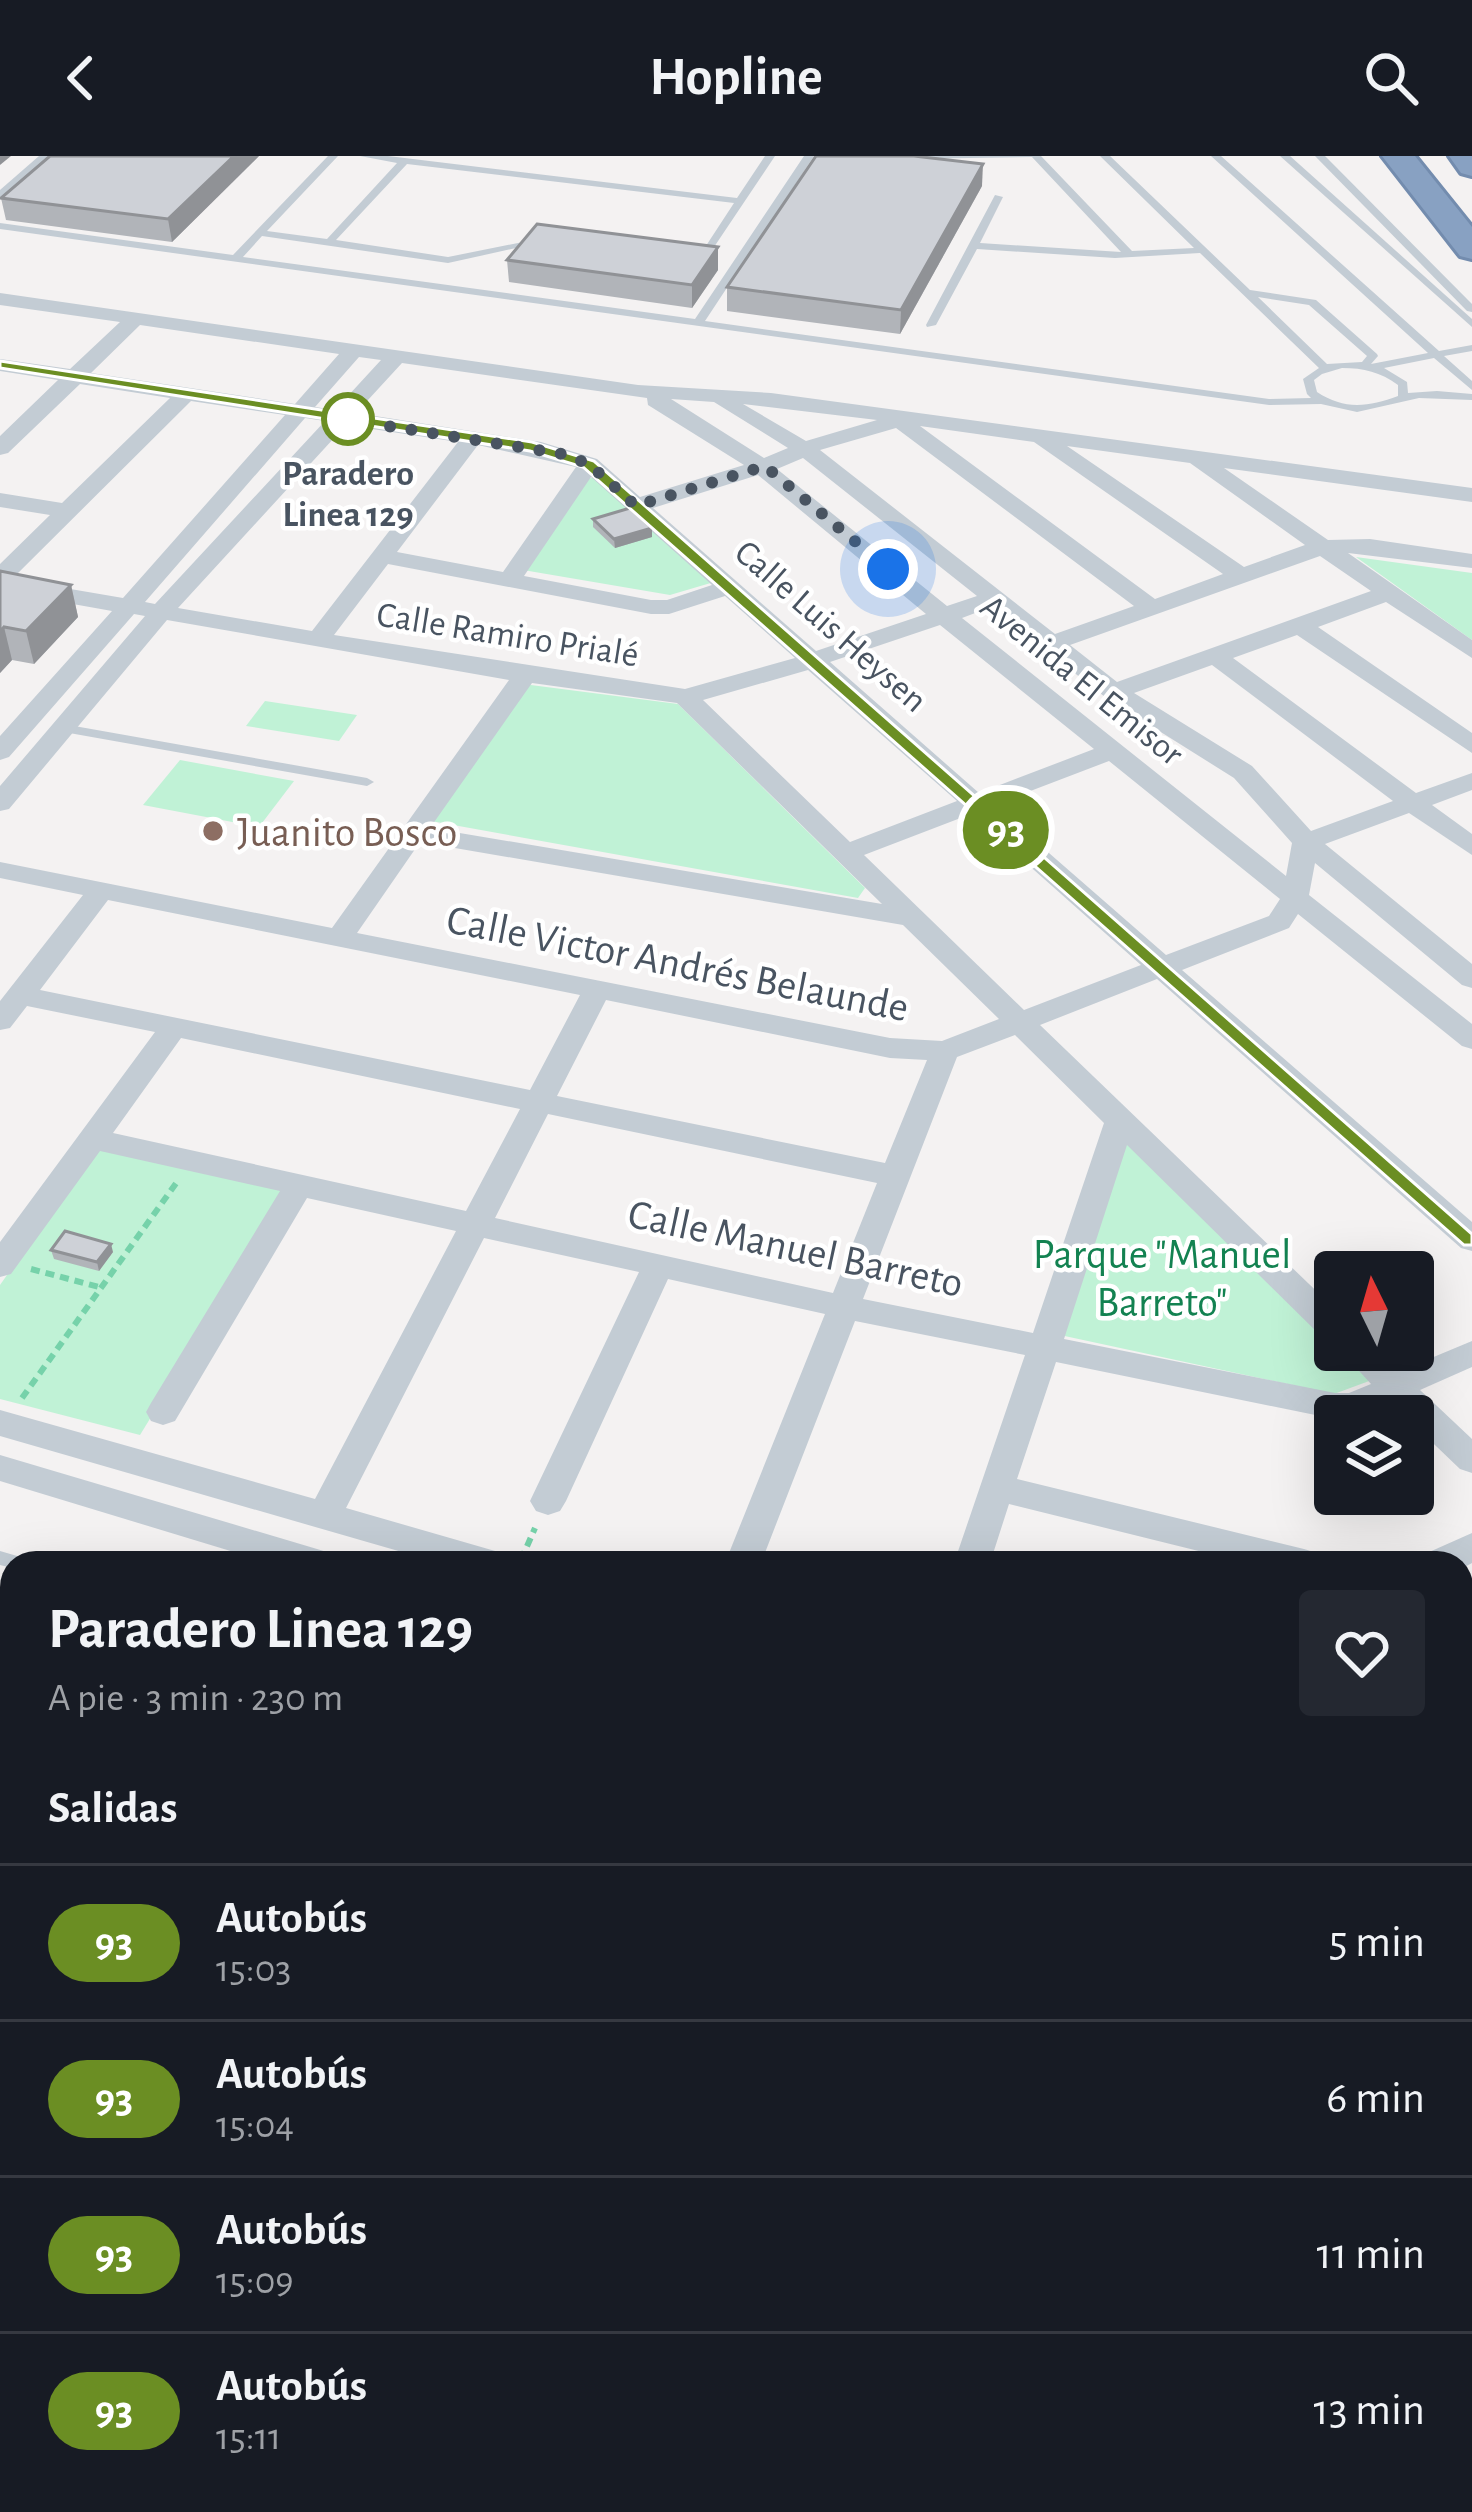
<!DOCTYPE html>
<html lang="es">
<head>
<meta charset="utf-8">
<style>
	:root { --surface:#171b24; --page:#242831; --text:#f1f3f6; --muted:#9ea1a6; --line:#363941 }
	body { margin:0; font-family:"Alegreya Sans",sans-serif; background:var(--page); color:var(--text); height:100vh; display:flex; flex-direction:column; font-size:45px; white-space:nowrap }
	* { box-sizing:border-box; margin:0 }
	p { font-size:39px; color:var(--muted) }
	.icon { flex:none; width:66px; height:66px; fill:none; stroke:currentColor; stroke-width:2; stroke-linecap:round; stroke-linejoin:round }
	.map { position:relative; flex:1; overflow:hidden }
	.panel { position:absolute; left:0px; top:1395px; width:1473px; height:963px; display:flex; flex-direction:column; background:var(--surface); border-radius:36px 36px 0 0; box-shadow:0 12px 48px #0002 }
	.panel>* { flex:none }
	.badge { padding:0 24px; border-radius:39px; font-size:42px; line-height:78px }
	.needle { width:78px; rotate:355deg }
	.tools { position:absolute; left:1314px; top:1095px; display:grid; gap:24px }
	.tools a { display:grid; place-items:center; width:120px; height:120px; border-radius:12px; background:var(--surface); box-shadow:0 12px 48px #0002; font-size:60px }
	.you { position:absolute; width:60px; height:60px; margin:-30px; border:9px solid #fff; border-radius:50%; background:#1a73e8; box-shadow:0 0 0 18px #1a73e833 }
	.map>.badge { position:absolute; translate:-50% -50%; box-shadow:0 0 0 6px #fff }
	h2 { padding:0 48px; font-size:45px; line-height:108px }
	.round { display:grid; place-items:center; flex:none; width:126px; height:126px; border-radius:12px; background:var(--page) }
	.headline { display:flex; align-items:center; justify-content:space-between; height:204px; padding:0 48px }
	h1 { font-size:57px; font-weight:700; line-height:90px }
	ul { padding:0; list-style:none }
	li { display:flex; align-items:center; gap:36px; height:156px; padding:0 48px; border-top:3px solid var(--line) }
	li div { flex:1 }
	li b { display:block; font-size:45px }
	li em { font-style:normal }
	li .badge { min-width:132px; font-weight:700; text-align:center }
	header { display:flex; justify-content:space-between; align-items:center; height:156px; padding:0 48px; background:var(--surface); font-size:54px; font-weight:700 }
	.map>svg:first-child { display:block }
	.green { fill:#c0f2d6 }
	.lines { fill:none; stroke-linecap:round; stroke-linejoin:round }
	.highway-casing { stroke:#738cae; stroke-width:6 }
	.path { stroke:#76d2aa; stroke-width:6; stroke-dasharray:9 6; stroke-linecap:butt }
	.lane { fill:#c3ccd4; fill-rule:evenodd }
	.street { fill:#c3ccd4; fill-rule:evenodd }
	.highway { fill:#88a1c2; fill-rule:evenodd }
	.wall { fill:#b1b4b9 }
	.shaded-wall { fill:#909296 }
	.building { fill:#ced1d7; stroke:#909296; stroke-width:3 }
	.line { fill:#6b8e23; stroke:#fff; stroke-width:3 }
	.walk { stroke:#495461; stroke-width:12; stroke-dasharray:0 21.6 }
	.stop-dot { fill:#fff; stroke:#6b8e23; stroke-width:6 }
	.education-dot { fill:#8d6e63; stroke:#fff; stroke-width:4.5 }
	.labels { text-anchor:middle; stroke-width:9; stroke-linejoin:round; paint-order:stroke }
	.far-stop-label { font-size:36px; font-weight:bold; fill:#495461; stroke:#fff }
	.far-street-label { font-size:36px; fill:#495461; stroke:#fff }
	.education-label { font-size:42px; fill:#785e54; stroke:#fff; text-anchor:start }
	.street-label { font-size:42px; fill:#495461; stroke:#fff }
	.park-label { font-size:42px; fill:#138251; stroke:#fff }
</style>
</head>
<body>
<header><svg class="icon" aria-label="back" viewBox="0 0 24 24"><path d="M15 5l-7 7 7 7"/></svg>Hopline<svg class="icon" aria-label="search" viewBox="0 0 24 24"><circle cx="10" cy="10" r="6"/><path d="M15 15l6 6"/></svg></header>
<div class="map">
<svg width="1472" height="2356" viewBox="0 0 1472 2356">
	<rect width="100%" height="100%" fill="#f4f2f2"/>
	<g class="green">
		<path d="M595,321L714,426L670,439L523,414L587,323Z"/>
		<path d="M1356,401L1472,417V484Z"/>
		<path d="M523,528L678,548L865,732L858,742L431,665Z"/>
		<path d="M265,545L357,559L339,585L246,570Z"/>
		<path d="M180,604L294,625L259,671L143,649Z"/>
		<path d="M1128,980L1335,1178V1194H1352L1380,1221L1334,1238L1060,1179Z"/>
		<path d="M97,991L291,1033L140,1279L0,1243V1129Z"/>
		<path d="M0,1481L12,1485V2346H1461V1920L1472,1924V2356H0Z"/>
	</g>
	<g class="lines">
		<g class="highway-casing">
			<g id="highway">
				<path d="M1382,0H1415L1472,71V103L1460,100Z"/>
				<path d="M1449,0H1472V20L1461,17Z"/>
			</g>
		</g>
		<g class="path">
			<path d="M31,1113L99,1131"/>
			<path d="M22,1242L177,1026"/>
			<path d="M521,1404L535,1372"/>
		</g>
		<g class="lane">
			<path d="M39,0H50L0,42V34Z"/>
			<path d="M328,0H338L267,75L327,83L397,7L360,0H388L737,42L765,0H775L706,103L694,106L689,103L700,99L734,47L407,8L336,84L448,101L543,82L548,85L448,107L262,80L243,101L695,163L804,0H814L705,165L1269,243L1311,242L1307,238L1303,223L1319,212L1200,97L1115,102L977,93L936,169L927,171L926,169L995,39L1003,41L980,87L1121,96L1032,1L903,3L898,0H1041L1132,95L1194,92L1100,0H1110L1250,134L1316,144L1377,198L1378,200L1371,208L1428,197L1211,0H1221L1439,195L1472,189V195L1444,200L1472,225V234L1434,202L1384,212L1407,226L1408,237L1437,235L1472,238V244L1419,242L1357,256L1321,248L1269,249L0,73V67L233,99ZM1258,141L1309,149L1367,200L1362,206L1327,208ZM1342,212C1364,212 1380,216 1398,229V240C1368,251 1344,254 1317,236L1314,224L1322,218Z"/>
			<path d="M1280,0H1290L1472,163V171Z"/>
			<path d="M1315,0H1325L1472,148V156L1467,155Z"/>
			<path d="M63,568L367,622L374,626L367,630L58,575V569Z"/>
			<path d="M0,1395L24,1402L27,1407H12V1412L0,1409Z"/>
			<path d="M1461,1823L1472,1826V1844L1461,1841Z"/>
		</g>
		<g class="street">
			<path d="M0,137L638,229L771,237L1472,332V346L1224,312L1328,384L1370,383L1472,398V412L1348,397L1472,484V502L1386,446L1318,471L1472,577V597L1297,479L1233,502L1416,637L1472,617V634L1432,649L1472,678V699L1409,657L1325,688L1472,808V832L1462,829L1315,707L1309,739L1472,868V893L1462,890L1298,758L1289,772L1182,814L1472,1066V1095L1461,1092L1157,823L1040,869L1335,1153V1185L1323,1182L1127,989L1064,1183L1335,1237H1349L1371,1228L1340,1194H1378L1400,1215L1472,1185V1211L1420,1234L1472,1283V1317L1460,1313L1413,1268V1260H1405L1391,1247L1362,1260L1335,1263L1056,1206L1017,1323L1304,1393L1317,1397L1322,1407H1247L1009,1348L990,1407H954L1025,1199L855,1165L761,1407H725L825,1158L668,1123L566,1345L560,1355L548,1359L536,1355L530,1345L639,1116L484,1082L346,1352L502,1397L507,1407H440L0,1280V1254L315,1343L456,1075L307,1042L175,1265L163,1269L151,1265L146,1256L151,1247L280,1035L100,995L11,1118L0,1121V1086L155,876L27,850L10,872L0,874V845L83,739L0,722V706L332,772L509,524L167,464L9,653L0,655V630L145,460L134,458L9,601L0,604V580L112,455L0,435V408L50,359L0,351V337L62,347L170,242L80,228L8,297L0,299V280L58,224L0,215V203L70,213L120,166L0,149ZM140,169L339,198L295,248L91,217ZM359,201L381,204L335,254L315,251ZM402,207L647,242L648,249L744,309L640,341L597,303L541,286L356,257ZM671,243L714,246L788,292L764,302ZM191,245L285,259L123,442L12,423ZM743,248L877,264L806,285ZM305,262L325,265L155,448L145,446ZM346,269L458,286L312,475L178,452ZM920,270L1034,286L1223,418L1155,443ZM896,272L1134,450L1055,478L820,294ZM478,289L576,311L503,416L397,396ZM1067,290L1190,307L1305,389L1244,411ZM803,302L977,440L947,450L777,313ZM758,319L926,458L816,495L653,352ZM591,321L712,429L667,444H651L524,420ZM1320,400L1371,435L1117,526L1070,489ZM388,408L651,458H669L725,440L795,502L685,533L334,479ZM991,451L1105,541L1234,622L1292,687L1286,720L962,462ZM940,469L1094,593L979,637L830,506ZM1212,509L1393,645L1311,675L1252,610L1134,537ZM808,514L957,645L850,686L703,544ZM532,527L677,547L882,748L430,672ZM1109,605L1280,743L1269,760L1166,799L994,649ZM971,658L1141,809L1024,854L864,699ZM420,686L903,769L999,863L942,885L890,882L357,777ZM108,744L580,839L530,934L40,834ZM606,844L890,902L927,904L885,1007L557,940ZM1015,879L1104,967L1033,1177L863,1143L957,901ZM181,882L520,953L466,1055L113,977ZM548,958L877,1027L833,1137L495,1062Z"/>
			<path d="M0,1299L317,1393L330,1397L335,1407H270L0,1325Z"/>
			<path d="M1472,1377V1407L1461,1413V1407H1422L1427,1397Z"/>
			<path d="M1472,1628V1664L1462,1667L1472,1670V1704L1461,1701V1632Z"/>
			<path d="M1461,1730L1472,1733V1769L1461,1766Z"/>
		</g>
		<use href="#highway" class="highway"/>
	</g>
	<g class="wall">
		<path d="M259,0L172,86L6,64L1,42Z"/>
		<path d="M982,30L900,178L727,155V131Z"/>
		<path d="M507,104L718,114L692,152L509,126Z"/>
		<path d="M593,363L652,372V381L615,392L593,371Z"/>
		<path d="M0,415L71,429L78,461L34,508L12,504L0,517Z"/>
		<path d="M51,1094L113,1096L99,1115L54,1103Z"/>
	</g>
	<g class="shaded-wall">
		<path d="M0,0H11L0,9Z"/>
		<path d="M234,0H259L172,86L168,63Z"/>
		<path d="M983,8L982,30L900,178L901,154Z"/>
		<path d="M718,91V114L692,152V129Z"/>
		<path d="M652,372V381L615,392L614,383Z"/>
		<path d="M71,429L78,461L34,508L26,475Z"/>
		<path d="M4,471L12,504L0,517V476Z"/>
		<path d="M111,1088L113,1096L99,1115L97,1106Z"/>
	</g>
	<g class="building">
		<path d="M50,0H234L168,63L1,42Z"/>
		<path d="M816,0H914L983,8L901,154L727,131Z"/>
		<path d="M537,68L718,91L692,129L507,104Z"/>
		<path d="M630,352L652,372L614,383L593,363Z"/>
		<path d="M0,415L71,429L26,475L4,471L0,476Z"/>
		<path d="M65,1075L111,1088L97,1106L51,1094Z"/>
	</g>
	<path class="line" d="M0,205L532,286L594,305L1472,1078V1089H1464L583,311L530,295L0,212Z"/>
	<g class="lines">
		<path class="walk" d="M348,263L337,262L563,298L589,308L636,350L765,310L888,413"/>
	</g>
	<circle class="stop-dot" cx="348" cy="263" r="24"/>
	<circle class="education-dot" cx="213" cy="675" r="12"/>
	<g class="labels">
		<g class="far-stop-label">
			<text x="348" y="329">Paradero<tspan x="348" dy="41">Linea 129</tspan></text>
		</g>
		<g class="far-street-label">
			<text transform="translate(832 469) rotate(41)" y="13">Calle Luis Heysen</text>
			<text transform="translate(508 477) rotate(9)" y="13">Calle Ramiro Prialé</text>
			<text transform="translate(1083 523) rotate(39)" y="13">Avenida El Emisor</text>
		</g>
		<g class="education-label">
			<text x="237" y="690">Juanito Bosco</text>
		</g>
		<g class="street-label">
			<text transform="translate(678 806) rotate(11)" y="15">Calle Victor Andrés Belaunde</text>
			<text transform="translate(796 1091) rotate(12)" y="15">Calle Manuel Barreto</text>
		</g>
		<g class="park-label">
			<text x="1162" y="1112">Parque "Manuel<tspan x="1162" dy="48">Barreto"</tspan></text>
		</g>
	</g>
</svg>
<div class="tools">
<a><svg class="needle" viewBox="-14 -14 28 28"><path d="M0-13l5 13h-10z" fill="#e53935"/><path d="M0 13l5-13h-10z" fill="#9ea1a6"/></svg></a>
<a><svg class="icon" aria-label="layers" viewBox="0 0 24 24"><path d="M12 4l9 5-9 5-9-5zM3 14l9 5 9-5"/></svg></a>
</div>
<div class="you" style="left:888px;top:413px"></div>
<b class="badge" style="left:1006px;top:674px;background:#6b8e23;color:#fff">93</b>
<section class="panel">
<div class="headline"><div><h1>Paradero Linea 129</h1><p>A pie · 3 min · 230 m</p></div><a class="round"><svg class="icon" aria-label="heart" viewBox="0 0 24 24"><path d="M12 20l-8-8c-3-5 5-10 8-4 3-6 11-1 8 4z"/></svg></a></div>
<h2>Salidas</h2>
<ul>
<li><span class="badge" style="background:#6b8e23;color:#fff">93</span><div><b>Autobús</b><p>15:03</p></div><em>5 min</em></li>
<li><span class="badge" style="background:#6b8e23;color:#fff">93</span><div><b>Autobús</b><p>15:04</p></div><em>6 min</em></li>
<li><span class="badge" style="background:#6b8e23;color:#fff">93</span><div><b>Autobús</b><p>15:09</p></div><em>11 min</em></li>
<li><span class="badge" style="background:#6b8e23;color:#fff">93</span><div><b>Autobús</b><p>15:11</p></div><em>13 min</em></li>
</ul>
</section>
</div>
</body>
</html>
